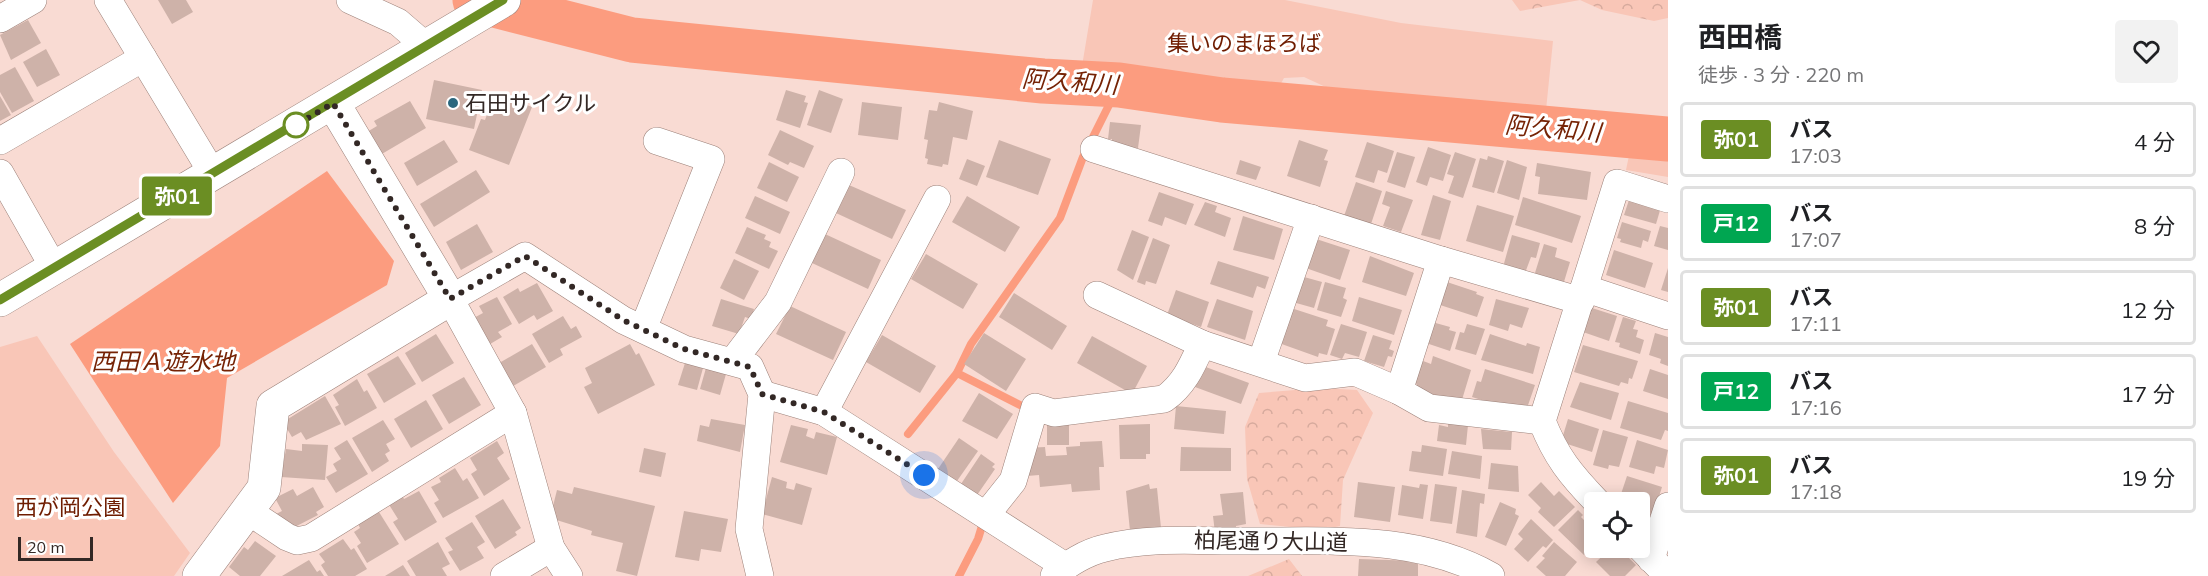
<!DOCTYPE html>
<html lang="ja">
<head>
<meta charset="utf-8">
<style>
	:root { --surface:#fff; --page:#f2f2f2; --text:#202124; --muted:#757577; --line:#e0e0e0 }
	body { margin:0; font-family:Mulish,"Noto Sans JP",sans-serif; background:var(--page); color:var(--text); height:100vh; display:flex; flex-direction:column; font-size:22px; white-space:nowrap }
	* { box-sizing:border-box; margin:0 }
	p { font-size:20px; color:var(--muted) }
	.icon { flex:none; width:33px; height:33px; fill:none; stroke:currentColor; stroke-width:2; stroke-linecap:round; stroke-linejoin:round }
	.map { position:relative; flex:1; overflow:hidden }
	.panel { display:flex; flex-direction:column; background:var(--surface); width:540px }
	.panel>* { flex:none }
	.badge { padding:0 12px; border-radius:4px; font-size:21px; line-height:39px }
	.tools { position:absolute; left:1584px; top:492px; display:grid; gap:12px }
	.tools a { display:grid; place-items:center; width:66px; height:66px; border-radius:6px; background:var(--surface); box-shadow:0 3px 15px #0003; font-size:30px }
	.scale { position:absolute; left:18px; bottom:15px; width:75px; box-sizing:border-box; padding-left:6px; border:3px solid #332825; border-top:0; font-size:16px; line-height:21px; white-space:nowrap; color:#332825; -webkit-text-stroke:4px #fff; paint-order:stroke }
	.you { position:absolute; width:30px; height:30px; margin:-15px; border:4px solid #fff; border-radius:50%; background:#1a73e8; box-shadow:0 0 0 9px #1a73e833 }
	.map>.badge { position:absolute; translate:-50% -50%; box-shadow:0 0 0 3px #fff }
	.round { display:grid; place-items:center; flex:none; width:63px; height:63px; border-radius:6px; background:var(--page) }
	.head { display:flex; align-items:center; justify-content:space-between; height:102px; padding:0 30px }
	h1 { font-size:28px; font-weight:700; line-height:45px }
	ul { padding:0; list-style:none }
	li { display:flex; align-items:center; gap:18px; height:75px; margin:0 12px 9px; padding:0 18px; border:3px solid var(--line); border-radius:6px }
	li div { flex:1 }
	li b { display:block; font-size:22px }
	li em { font-style:normal }
	li .badge { min-width:66px; font-weight:700; text-align:center }
	main { display:flex; flex:1; min-height:0 }
	.map>svg:first-child { display:block }
	.forest { fill:url(#forest-crowns) }
	.park { fill:#f9c6b7 }
	.water { fill:#fc9c7f }
	.lines { fill:none; stroke-linecap:round; stroke-linejoin:round }
	.stream { stroke:#fc9c7f; stroke-width:8 }
	.river { stroke:#fc9c7f; stroke-width:45 }
	.building { fill:#ceb2a9 }
	.street-casing { stroke:#9c8179; stroke-width:28 }
	.secondary-casing { stroke:#9c8179; stroke-width:34 }
	.street { stroke:#fff; stroke-width:27 }
	.secondary { stroke:#fff; stroke-width:33 }
	.line-casing { stroke:#fff; stroke-width:14 }
	.line { stroke:#6b8e23; stroke-width:9 }
	.walk { stroke:#332825; stroke-width:6; stroke-dasharray:0 10.8 }
	.poi-dot { fill:#2a677e; stroke:#fff; stroke-width:2 }
	.stop-dot { fill:#fff; stroke:#6b8e23; stroke-width:3 }
	.labels { text-anchor:middle; stroke-width:6; stroke-linejoin:round; paint-order:stroke }
	.park-label { font-size:22px; fill:#6f1c00; stroke:#fff }
	.poi-label { font-size:22px; fill:#332825; stroke:#fff; text-anchor:start }
	.street-label { font-size:22px; fill:#332825; stroke:#fff }
	.water-label { font-size:24px; font-style:italic; fill:#762305; stroke:#fff }
</style>
</head>
<body>
<main>
<div class="map">
<svg width="1668" height="576" viewBox="0 0 1668 576">
	<defs>
		<pattern id="forest-crowns" width="20" height="18" patternUnits="userSpaceOnUse" patternTransform="scale(1.5)"><rect width="20" height="18" fill="#f9c6b7"/><path d="M2 6a3 3 0 1 1 6 0M12 15a3 3 0 1 1 6 0" fill="none" stroke="#d6aa9d"/></pattern>
	</defs>
	<rect width="100%" height="100%" fill="#f9dbd3"/>
	<g class="forest">
		<path d="M1512,0H1668V18L1654,21L1602,10L1580,0L1520,11Z"/>
		<path d="M1320,388L1357,390L1373,413L1343,480L1340,526L1322,530L1260,524L1247,479L1245,427L1259,393Z"/>
		<path d="M1289,559L1302,576H1247H1248Z"/>
	</g>
	<g class="park">
		<path d="M1093,0H1285L1401,23L1553,41L1546,110L1425,96L1330,89L1304,77L1284,78L1279,87L1081,72Z"/>
		<path d="M1631,146L1668,151V177L1626,170Z"/>
		<path d="M37,336L114,452L190,553L174,576H0V347Z"/>
	</g>
	<path class="water" d="M327,171L394,261L387,285L227,378L220,446L173,503L70,344Z"/>
	<g class="lines">
		<g class="stream">
			<path d="M957,373L1026,408V411"/>
			<path d="M908,434L957,373L971,344L1060,218L1083,157L1119,85"/>
			<path d="M959,576L978,539L982,526"/>
		</g>
		<path class="river" d="M475,0L632,40L1043,81L1119,85L1222,100L1668,139"/>
	</g>
	<g class="building">
		<path d="M158,0H186L193,12L172,24Z"/>
		<path d="M28,20L41,43L11,60L0,35Z"/>
		<path d="M46,49L60,75L37,87L23,62Z"/>
		<path d="M15,67L34,101L12,113L0,92V75Z"/>
		<path d="M434,80L482,90L474,129L426,119Z"/>
		<path d="M786,90L806,96L804,102L808,103L800,128L776,120Z"/>
		<path d="M819,90L843,99L831,133L807,125Z"/>
		<path d="M495,93L532,107L509,165L469,150L481,119L485,120Z"/>
		<path d="M0,96L11,115L0,121Z"/>
		<path d="M410,101L426,128L375,158L362,135L377,126L374,121Z"/>
		<path d="M862,102L902,107L898,140L858,135Z"/>
		<path d="M939,102L973,111L967,140L953,137L948,165L943,164L942,167L927,164L928,159L925,158L928,140L924,139L929,110L937,111Z"/>
		<path d="M1110,122L1141,125L1138,148L1112,146V139H1108Z"/>
		<path d="M780,130L814,146L804,168L790,162L788,165L768,155Z"/>
		<path d="M444,140L458,162L417,186L404,163Z"/>
		<path d="M999,140L1051,159L1038,195L986,177Z"/>
		<path d="M1299,140L1328,150L1324,160L1328,161L1320,187L1287,176Z"/>
		<path d="M1367,142L1394,151L1387,173L1378,170L1374,183L1355,177Z"/>
		<path d="M1428,147L1451,155L1443,181L1430,177L1427,186L1416,182Z"/>
		<path d="M1397,152L1415,157L1405,188L1387,182Z"/>
		<path d="M1455,152L1476,159L1463,198L1448,193L1454,176L1447,174Z"/>
		<path d="M1488,156L1504,161L1494,193L1472,187L1480,158L1487,160Z"/>
		<path d="M967,159L985,166L977,186L959,179Z"/>
		<path d="M1240,160L1261,167L1256,180L1236,174Z"/>
		<path d="M1507,160L1527,167L1519,200L1497,193Z"/>
		<path d="M769,162L799,177L787,202L757,188Z"/>
		<path d="M1537,163L1591,172L1587,200L1538,194L1540,177L1535,176Z"/>
		<path d="M476,170L490,192L434,227L420,204Z"/>
		<path d="M1356,182L1382,191L1370,227L1343,219Z"/>
		<path d="M849,185L906,210L892,239L836,213Z"/>
		<path d="M1386,191L1413,200L1401,232L1383,226L1390,207L1382,204Z"/>
		<path d="M1159,192L1194,204L1186,225L1165,217L1162,226L1148,221Z"/>
		<path d="M1433,195L1451,201L1440,240L1421,235Z"/>
		<path d="M755,196L790,212L780,234L745,218Z"/>
		<path d="M967,196L1020,227L1005,252L952,222Z"/>
		<path d="M1523,197L1581,216L1572,243L1515,225Z"/>
		<path d="M1630,197L1661,207L1656,224L1624,215Z"/>
		<path d="M1205,202L1217,206L1215,212L1231,218L1225,237L1194,225Z"/>
		<path d="M1477,205L1514,216L1503,252L1466,241Z"/>
		<path d="M1243,216L1283,229L1274,260L1233,250Z"/>
		<path d="M1622,222L1651,231L1648,242L1643,240L1641,248L1620,242L1621,239L1617,238Z"/>
		<path d="M477,224L493,252L461,270L446,242Z"/>
		<path d="M1660,226L1668,228V250L1654,246Z"/>
		<path d="M747,227L766,235L764,239L771,242L769,247L778,251L769,269L735,253Z"/>
		<path d="M1132,230L1149,237L1133,280L1117,270Z"/>
		<path d="M825,234L881,260L868,289L812,263Z"/>
		<path d="M1512,235L1540,243L1536,258L1531,257L1525,273L1503,267Z"/>
		<path d="M1310,237L1350,250L1340,280L1300,266Z"/>
		<path d="M1153,238L1170,245L1156,284L1146,281L1145,285L1137,282Z"/>
		<path d="M1544,244L1557,248L1555,257L1570,262L1563,285L1534,276Z"/>
		<path d="M1614,250L1653,263L1645,288L1606,275Z"/>
		<path d="M926,254L978,284L963,309L911,279Z"/>
		<path d="M1370,256L1414,273L1406,296L1362,282Z"/>
		<path d="M734,259L759,271L744,300L720,288Z"/>
		<path d="M1218,261L1269,277L1265,289L1257,286L1253,298L1210,284Z"/>
		<path d="M1668,268V292L1661,290Z"/>
		<path d="M1297,275L1322,282L1314,308L1289,301Z"/>
		<path d="M1444,281L1477,292L1476,294L1484,297L1477,317L1437,304Z"/>
		<path d="M1325,282L1346,288L1343,298L1347,300L1341,317L1317,310Z"/>
		<path d="M537,283L553,311L537,320L534,315L519,324L503,297L518,288L520,292Z"/>
		<path d="M1176,290L1209,302L1201,327L1167,315Z"/>
		<path d="M1014,293L1067,326L1052,350L999,317Z"/>
		<path d="M497,297L512,324L498,332L502,337L485,347L470,320L483,313L479,306Z"/>
		<path d="M1359,297L1402,310L1394,335L1352,321Z"/>
		<path d="M721,299L754,309L751,319L745,317L739,334L712,326Z"/>
		<path d="M1217,299L1253,311L1245,340L1207,327Z"/>
		<path d="M1496,299L1529,308L1522,328L1510,324L1508,331L1489,325Z"/>
		<path d="M790,306L846,332L833,360L776,334Z"/>
		<path d="M1288,307L1328,320L1326,326L1335,329L1327,355L1319,353L1318,357L1276,342Z"/>
		<path d="M1592,308L1617,316L1609,341L1583,332Z"/>
		<path d="M563,316L571,329L576,326L582,337L560,349L563,355L549,363L532,334Z"/>
		<path d="M1623,317L1636,321L1633,329L1638,330L1636,337L1644,340L1640,354L1619,347L1620,343L1615,342Z"/>
		<path d="M1432,322L1450,327L1449,330L1456,332L1450,351L1426,343Z"/>
		<path d="M1341,324L1367,332L1359,357L1345,353L1342,359L1330,355Z"/>
		<path d="M1467,324L1485,329L1476,355L1455,349L1460,332L1464,333Z"/>
		<path d="M984,333L1026,359L1006,391L964,364Z"/>
		<path d="M1655,333L1668,337V366L1660,363L1661,359L1649,355Z"/>
		<path d="M436,334L454,363L422,382L405,353Z"/>
		<path d="M1490,334L1526,346L1527,343L1540,347L1533,374L1481,360Z"/>
		<path d="M882,335L936,366L920,393L866,362Z"/>
		<path d="M1373,335L1392,341L1389,349L1394,351L1392,357L1388,356L1384,367L1364,361Z"/>
		<path d="M1092,336L1147,366L1132,394L1077,363Z"/>
		<path d="M532,344L546,367L508,389L494,366Z"/>
		<path d="M630,344L636,355L639,353L655,385L598,414L584,387L592,383L585,368Z"/>
		<path d="M1583,345L1638,361L1632,379L1629,378L1628,384L1621,382L1619,386L1574,372Z"/>
		<path d="M398,356L416,384L384,403L367,374Z"/>
		<path d="M1433,356L1471,370L1461,403L1416,389L1417,384L1411,382L1418,359L1431,364Z"/>
		<path d="M685,363L703,368L697,390L678,385Z"/>
		<path d="M1203,366L1249,383L1241,404L1195,387Z"/>
		<path d="M706,368L726,374L720,395L700,389Z"/>
		<path d="M1485,369L1535,385L1526,411L1520,412L1472,397L1477,381L1481,382Z"/>
		<path d="M1650,369L1668,375V399L1643,391Z"/>
		<path d="M464,377L481,405L449,424L432,395Z"/>
		<path d="M357,379L364,392L367,390L377,408L345,426L335,407L339,405L333,395Z"/>
		<path d="M1580,382L1619,393L1611,420L1570,407Z"/>
		<path d="M979,393L1013,414L997,439L962,421Z"/>
		<path d="M325,396L341,424L306,440L301,432L292,437L283,422Z"/>
		<path d="M426,400L443,429L411,448L394,419Z"/>
		<path d="M1628,401L1668,413V431L1665,430L1661,440L1620,428Z"/>
		<path d="M1176,406L1226,411L1224,434L1174,429Z"/>
		<path d="M711,419L745,425L740,452L697,441L700,425L709,427Z"/>
		<path d="M1568,419L1599,429L1592,452L1561,442Z"/>
		<path d="M383,420L395,439L386,444L390,451L385,454L389,461L372,472L352,438Z"/>
		<rect x="1047" y="423" width="22" height="22"/>
		<path d="M1448,423L1468,425L1466,445L1437,441L1439,425L1448,427Z"/>
		<path d="M1150,424V454H1146V459H1120L1119,425Z"/>
		<path d="M791,425L808,429L806,436L814,439L816,432L837,437L827,475L780,462Z"/>
		<path d="M1481,429L1512,432L1511,450L1483,449Z"/>
		<path d="M1603,430L1628,437L1619,467L1609,465L1608,469L1593,465Z"/>
		<path d="M959,438L978,451L957,481L938,469Z"/>
		<path d="M347,440L368,474L336,493L326,477L337,471L333,464L341,459L334,448Z"/>
		<path d="M1637,440L1668,450L1664,468L1656,466L1654,474L1629,467Z"/>
		<path d="M497,441L504,453L497,458L510,479L484,496L471,474L477,470L470,458Z"/>
		<path d="M1102,441L1104,467H1099L1100,490L1072,492L1071,484L1040,487L1039,475L1027,476L1025,448L1045,447L1046,456L1067,455L1066,447L1080,446V442Z"/>
		<path d="M302,444L328,445L325,480L281,477L286,449L302,451Z"/>
		<path d="M1422,445L1447,449L1443,476L1409,471L1412,451L1421,452Z"/>
		<path d="M1181,447L1231,448V471H1180Z"/>
		<path d="M644,448L666,453L661,477L639,472Z"/>
		<path d="M1452,451L1482,456L1480,479L1448,474Z"/>
		<path d="M981,454L995,464L992,467L995,469L975,498L959,487Z"/>
		<path d="M1491,463L1518,466L1519,492L1488,489Z"/>
		<path d="M455,468L463,481L467,478L479,498L443,518L434,503L439,500L431,487L441,482L439,478Z"/>
		<path d="M1627,476L1662,487L1653,516L1640,511V502H1634L1636,499L1621,494Z"/>
		<path d="M772,477L787,482L786,488L794,490L796,483L812,488L802,525L762,514Z"/>
		<path d="M1358,482L1395,487L1390,522L1354,517Z"/>
		<path d="M1541,482L1554,496L1559,491L1575,507L1554,527L1538,512L1541,508L1528,495Z"/>
		<path d="M1149,484L1150,489L1157,488L1161,528L1130,531L1126,491Z"/>
		<path d="M1420,484L1428,485L1423,519L1398,515L1402,485L1419,488Z"/>
		<path d="M1435,484L1457,487L1452,524L1430,521Z"/>
		<path d="M313,487L324,507L316,512L318,515L285,532L276,514L282,511L275,498L293,489L297,496Z"/>
		<path d="M574,487L655,506L637,576L616,571L623,543L591,535L592,531L550,518L557,490L572,494Z"/>
		<path d="M1462,490L1485,494L1484,504L1480,503L1477,537L1456,533Z"/>
		<path d="M419,491L437,522L405,541L393,522L398,519L388,503L402,495L404,499Z"/>
		<path d="M1243,492L1246,524L1236,526V531L1215,533L1213,516L1223,515L1220,494Z"/>
		<path d="M503,499L521,528L515,532L517,535L495,549L475,516Z"/>
		<path d="M1500,502L1516,509L1515,514L1519,516L1506,546L1485,537Z"/>
		<path d="M1578,510L1583,515L1581,517L1594,530V544L1584,555L1558,530Z"/>
		<path d="M684,511L728,519L721,552L701,549L699,561L675,557Z"/>
		<path d="M379,512L399,544L367,563L357,546L361,543L354,532L360,528L357,522Z"/>
		<path d="M1531,519L1553,540L1546,548L1543,546L1528,562L1514,549L1523,539L1518,534Z"/>
		<path d="M472,522L485,542L477,547L484,558L460,571L448,552L453,550L445,538Z"/>
		<path d="M343,539L351,550L354,548L367,569L355,576H328L321,565L325,562L319,554Z"/>
		<path d="M255,541L276,556L260,576H240L229,567L244,547L248,550Z"/>
		<path d="M438,542L450,564L442,568L447,576H416L407,561Z"/>
		<path d="M1554,542L1577,562L1565,576H1546L1536,567L1545,558L1542,556Z"/>
		<path d="M1611,548H1619L1636,565L1625,576H1610L1596,562Z"/>
		<path d="M1359,559L1418,561V576H1358Z"/>
		<path d="M309,560L317,572L320,570L324,576H282Z"/>
		<path d="M403,565L410,576H385Z"/>
	</g>
	<g class="lines">
		<g class="street-casing">
			<g id="street">
				<path d="M108,0L213,174"/>
				<path d="M350,0L398,22L427,47"/>
				<path d="M0,19L33,0"/>
				<path d="M0,141L143,58"/>
				<path d="M1094,149L1441,260L1581,301"/>
				<path d="M0,173L54,268"/>
				<path d="M1584,288L1668,316"/>
				<path d="M1097,295L1202,344L1305,378L1355,372L1399,391L1429,408L1542,421"/>
				<path d="M643,329L711,159L657,141"/>
				<path d="M733,361L778,302L841,172"/>
				<path d="M1261,362L1311,218"/>
				<path d="M1399,391L1441,260"/>
				<path d="M762,394L824,412L1065,566"/>
				<path d="M824,412L937,199"/>
				<path d="M1597,502C1571,475 1556,457 1542,421L1617,183L1668,199"/>
				<path d="M248,511L287,537L297,541L311,538L513,413"/>
				<path d="M986,515L1013,481L1035,407L1054,413L1164,399C1184,385 1192,366 1202,344"/>
				<path d="M1640,547L1668,576"/>
				<path d="M1651,559L1668,506"/>
				<path d="M504,576L551,548"/>
				<path d="M569,576L551,548L513,413L450,299L525,256L623,320L684,349L750,367L762,394L749,529L760,576"/>
				<path d="M1054,576C1067,564 1087,552 1105,548C1150,537 1196,541 1241,541C1325,542 1415,533 1491,576"/>
			</g>
		</g>
		<g class="secondary-casing">
			<g id="secondary">
				<path d="M0,300L504,0"/>
				<path d="M199,576L264,488L273,406L450,299L333,103"/>
			</g>
		</g>
		<use href="#street" class="street"/>
		<use href="#secondary" class="secondary"/>
	</g>
	<g class="lines">
		<g class="line-casing">
			<path id="line" d="M0,300L503,0"/>
		</g>
		<use href="#line" class="line"/>
		<path class="walk" d="M296,125L293,127L333,103L450,299L525,256L623,320L684,349L750,367L762,394L824,412L924,475"/>
	</g>
	<circle class="poi-dot" cx="453" cy="103" r="6"/>
	<circle class="stop-dot" cx="296" cy="125" r="12"/>
	<g class="labels">
		<g class="park-label">
			<text x="1244" y="51">集いのまほろば</text>
			<text x="70" y="515">西が岡公園</text>
		</g>
		<g class="poi-label">
			<text x="465" y="111">石田サイクル</text>
		</g>
		<g class="street-label">
			<text transform="translate(1271 541) rotate(1)" y="8">柏尾通り大山道</text>
		</g>
		<g class="water-label">
			<text transform="translate(1070 82) rotate(4)" y="8">阿久和川</text>
			<text transform="translate(1553 129) rotate(5)" y="8">阿久和川</text>
			<text x="163" y="370">西田Ａ遊水地</text>
		</g>
	</g>
</svg>
<div class="tools">
<a><svg class="icon" aria-label="locate" viewBox="0 0 24 24"><circle cx="12" cy="12" r="6"/><path d="M12 2v4M12 18v4M2 12h4M18 12h4"/></svg></a>
</div>
<div class="scale">20 m</div>
<div class="you" style="left:924px;top:475px"></div>
<b class="badge" style="left:177px;top:196px;background:#6b8e23;color:#fff">弥01</b>
</div>
<section class="panel">
<div class="head"><div><h1>西田橋</h1><p>徒歩 · 3 分 · 220 m</p></div><a class="round"><svg class="icon" aria-label="heart" viewBox="0 0 24 24"><path d="M12 20l-8-8c-3-5 5-10 8-4 3-6 11-1 8 4z"/></svg></a></div>
<ul>
<li><span class="badge" style="background:#6b8e23;color:#fff">弥01</span><div><b>バス</b><p>17:03</p></div><em>4 分</em></li>
<li><span class="badge" style="background:#00a651;color:#fff">戸12</span><div><b>バス</b><p>17:07</p></div><em>8 分</em></li>
<li><span class="badge" style="background:#6b8e23;color:#fff">弥01</span><div><b>バス</b><p>17:11</p></div><em>12 分</em></li>
<li><span class="badge" style="background:#00a651;color:#fff">戸12</span><div><b>バス</b><p>17:16</p></div><em>17 分</em></li>
<li><span class="badge" style="background:#6b8e23;color:#fff">弥01</span><div><b>バス</b><p>17:18</p></div><em>19 分</em></li>
</ul>
</section>
</main>
</body>
</html>
